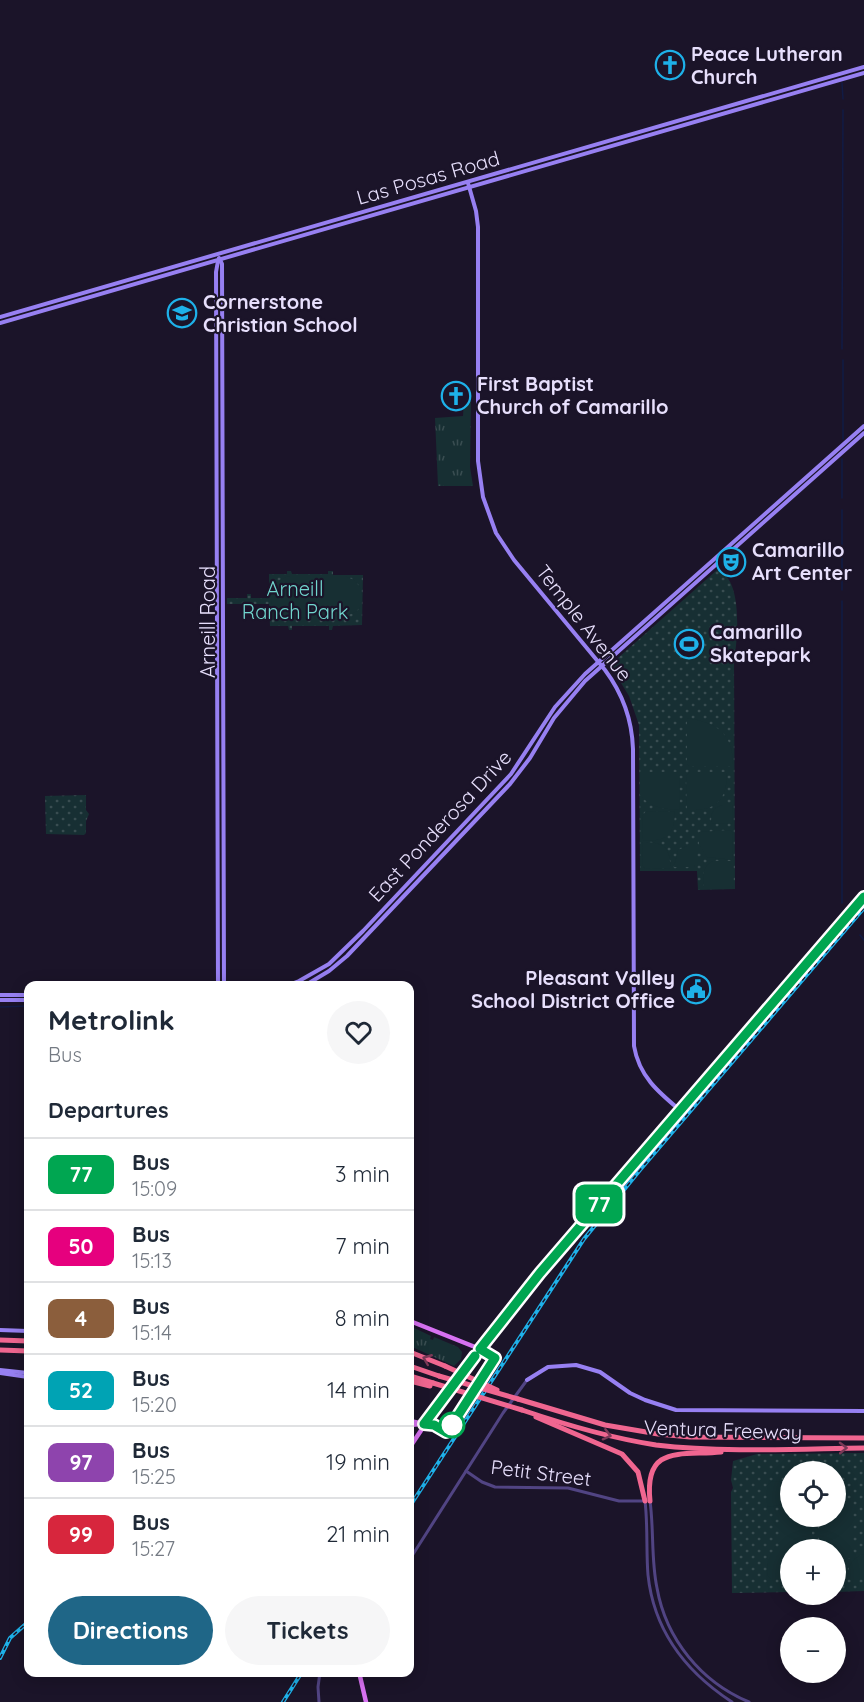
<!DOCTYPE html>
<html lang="en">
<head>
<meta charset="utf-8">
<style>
	:root { --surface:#fff; --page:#f6f6f7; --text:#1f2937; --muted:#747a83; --line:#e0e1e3; --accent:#1f6687 }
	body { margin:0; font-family:Quicksand,sans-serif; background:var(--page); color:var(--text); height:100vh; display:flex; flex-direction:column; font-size:22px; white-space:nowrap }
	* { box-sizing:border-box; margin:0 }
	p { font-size:20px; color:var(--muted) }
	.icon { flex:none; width:33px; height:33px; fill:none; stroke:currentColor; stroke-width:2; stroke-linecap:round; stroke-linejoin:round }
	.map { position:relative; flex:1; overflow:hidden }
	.drawer { position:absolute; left:24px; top:981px; width:390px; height:696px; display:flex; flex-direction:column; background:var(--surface); border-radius:12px; box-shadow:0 3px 15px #0003 }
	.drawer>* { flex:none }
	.badge { padding:0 12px; border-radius:9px; font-size:21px; line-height:39px }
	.tools { position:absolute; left:780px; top:1461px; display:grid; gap:12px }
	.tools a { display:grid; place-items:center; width:66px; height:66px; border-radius:50%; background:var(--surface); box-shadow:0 3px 15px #0003; font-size:30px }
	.map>.badge { position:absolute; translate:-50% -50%; box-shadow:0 0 0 3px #fff }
	h2 { padding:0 24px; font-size:22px; line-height:54px }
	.round { display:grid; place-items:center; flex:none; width:63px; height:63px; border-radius:32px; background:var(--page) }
	.summary { display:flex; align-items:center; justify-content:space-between; height:102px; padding:0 24px }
	h1 { font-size:28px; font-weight:700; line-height:45px }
	.button { display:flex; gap:12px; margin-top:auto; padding:12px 24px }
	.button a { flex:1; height:69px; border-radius:36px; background:var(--accent); color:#fff; font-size:24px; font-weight:700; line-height:69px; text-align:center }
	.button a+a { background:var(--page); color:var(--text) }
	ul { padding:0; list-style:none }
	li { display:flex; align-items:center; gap:18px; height:72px; padding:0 24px; border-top:2px solid var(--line) }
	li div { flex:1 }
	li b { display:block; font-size:22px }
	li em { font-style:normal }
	li .badge { min-width:66px; font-weight:700; text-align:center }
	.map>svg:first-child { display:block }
	.grass { fill:url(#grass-tufts) }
	.park { fill:url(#park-dots); fill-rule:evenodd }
	.pitch { fill:#172f33 }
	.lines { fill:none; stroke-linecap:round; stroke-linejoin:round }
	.stream { stroke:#111b45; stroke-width:1.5 }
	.tertiary { stroke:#514483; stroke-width:3 }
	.secondary { stroke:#9780f2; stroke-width:4 }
	.primary { stroke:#d771f1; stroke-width:4.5 }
	.motorway { stroke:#f06690; stroke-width:5 }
	.rail-casing { stroke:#1eb1e9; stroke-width:4 }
	.rail { stroke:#1b1429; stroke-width:1.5; stroke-dasharray:4.5; stroke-linecap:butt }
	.motorway-bridge { stroke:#f06690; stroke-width:5 }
	.oneway { stroke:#7b3957 }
	.line-casing { stroke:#fff; stroke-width:14 }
	.line { stroke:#00a651; stroke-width:9 }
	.stop-dot { fill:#fff; stroke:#00a651; stroke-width:3 }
	.labels { text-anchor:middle; stroke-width:4.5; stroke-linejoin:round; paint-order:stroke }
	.poi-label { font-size:20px; font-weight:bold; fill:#e7dffc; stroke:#1b1429; text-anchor:start }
	.street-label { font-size:20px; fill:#e7dffc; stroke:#1b1429 }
	.park-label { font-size:20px; fill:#71d6ce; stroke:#1b1429 }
</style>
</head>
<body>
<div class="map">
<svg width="864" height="1702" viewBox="0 0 864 1702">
	<defs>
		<pattern id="grass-tufts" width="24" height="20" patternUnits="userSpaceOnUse" patternTransform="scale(1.5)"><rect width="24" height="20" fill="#172f33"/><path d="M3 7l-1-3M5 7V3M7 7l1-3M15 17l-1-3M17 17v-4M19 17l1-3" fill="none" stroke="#394d51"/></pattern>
		<pattern id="park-dots" width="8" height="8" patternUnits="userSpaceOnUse" patternTransform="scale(1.5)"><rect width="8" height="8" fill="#172f33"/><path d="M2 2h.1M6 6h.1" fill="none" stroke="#394d51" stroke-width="1.8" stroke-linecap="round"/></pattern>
	</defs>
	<rect width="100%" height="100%" fill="#1b1429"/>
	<g class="grass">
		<path d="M464,401H471L470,467L473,486H438L435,418L463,416Z"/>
		<path d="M410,1326L431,1336L430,1339L433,1340L434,1337L458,1347L462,1352L461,1359L454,1366L410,1346Z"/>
	</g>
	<g class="park">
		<path d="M717,570C743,577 738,639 734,660L735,889L698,890L697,871H640L639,725L629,696L610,665Z"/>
		<path d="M287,571H291L292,574H328V571H333V575H363L362,625L333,626L332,630H329V626H292V630H289L288,626H270L269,604H251V607H247V604H227V598H247V594H251V598H269V574H287Z"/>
		<path d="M86,795V810L89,814L86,821V833L84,835L46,834L45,796Z"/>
		<path d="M864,1453V1591L836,1592V1550H790V1592L732,1593L731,1492L733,1488L731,1480L733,1461L757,1454ZM790,1472H836V1516H790Z"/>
	</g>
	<g class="pitch">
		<path d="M290,576H345L354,580L360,587C371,620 337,617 317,617C306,617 294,618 284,615L272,605C269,590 275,579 290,576Z"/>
		<path d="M691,632C699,639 699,648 699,658L689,661C682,653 677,645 681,635Z"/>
		<path d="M687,718C717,723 733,733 733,766H689L687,764Z"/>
		<path d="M640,772H676L679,774L680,810C664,809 651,808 640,795Z"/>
		<path d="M690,772H727C727,802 715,811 687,810L686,776Z"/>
		<path d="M723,805H732L733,823L711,824C711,814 712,807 723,805Z"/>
		<path d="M646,811L675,812C674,836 666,842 642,840L643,815Z"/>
		<path d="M730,830L732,832L733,860L707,857L699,844V832Z"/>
		<path d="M642,842C662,842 671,846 670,868L645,869L643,866Z"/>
		<path d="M687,846H695V865L694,867H674L678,850Z"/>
		<path d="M713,861H733V886L732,887H704C703,877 702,866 713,861Z"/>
		<path d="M772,1481L790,1482C791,1497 785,1508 767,1506V1486Z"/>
		<path d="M779,1506H790V1516L812,1517V1549L790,1550V1558H785L790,1566V1579H771L767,1575L768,1555H779Z"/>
		<path d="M836,1506H852V1558H836V1550L819,1549V1517L836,1516Z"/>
		<path d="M864,1554V1579H848C847,1566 852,1558 864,1554Z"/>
	</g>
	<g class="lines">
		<g class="stream">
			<path d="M842,83L843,99"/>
			<path d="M842,349L843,110"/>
			<path d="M843,439V360"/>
			<path d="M842,459V498"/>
			<path d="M842,590V510"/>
			<path d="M842,601V903"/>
			<path d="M860,935L864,940"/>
			<path d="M0,1007L28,1006"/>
		</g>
		<g class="tertiary">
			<path d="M466,1471L482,1482L495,1487L568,1488L619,1501H644"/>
			<path d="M645,1501C648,1526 646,1551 648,1575C654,1632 686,1672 732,1702"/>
			<path d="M650,1501C654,1530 651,1560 657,1588C666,1639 701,1682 749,1702"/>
			<path d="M410,1559L503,1413L527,1380"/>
			<path d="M319,1702L318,1687L320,1672"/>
		</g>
		<g class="secondary">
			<path d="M468,183L476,211L478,227V461L483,497L496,533L514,560L605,670C623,694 632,719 633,749L634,1046C639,1076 658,1092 681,1111"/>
			<path d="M219,258L222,264L224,986"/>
			<path d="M0,317L864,67"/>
			<path d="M0,323L864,73"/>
			<path d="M218,986L216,272L218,261"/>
			<path d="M286,986L299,981L329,964L363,931L511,774L555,707L585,674L864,426"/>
			<path d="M304,986L329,971L347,956L510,784L530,758L554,718L585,681L864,433"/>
			<path d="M0,995H28"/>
			<path d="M0,1000H28"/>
			<path d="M0,1330L28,1331"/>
			<path d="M0,1370L28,1373"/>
			<path d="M0,1373L28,1377"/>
			<path d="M527,1380L548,1367L576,1365L600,1372L630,1393L645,1400L676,1410L864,1411"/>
		</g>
		<g class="primary">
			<path d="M410,1321L480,1349"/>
			<path d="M410,1421L424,1424"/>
			<path d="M410,1425L421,1424"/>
			<path d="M410,1447L444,1396L540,1273L864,897"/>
			<path d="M359,1672L366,1702"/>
		</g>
		<g class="motorway">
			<path d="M0,1340L28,1341"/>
			<path d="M0,1350L28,1351"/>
			<path d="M410,1352L445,1366"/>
			<path d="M410,1366L439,1376"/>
			<path d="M410,1376L433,1383"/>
			<path d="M410,1381L430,1386"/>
			<path d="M518,1399L605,1425L658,1434L690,1437L864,1438"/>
			<path d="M522,1410C566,1425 611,1438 656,1445C724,1453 796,1449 864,1448"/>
			<path d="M536,1417L622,1454L638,1472L645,1501"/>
			<path d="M650,1501C644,1444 681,1456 721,1452"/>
		</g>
		<g class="rail-casing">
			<g id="rail">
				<path d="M410,1506L584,1239L640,1170L864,908"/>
				<path d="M0,1658L10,1638L28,1622"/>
				<path d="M283,1702L302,1672"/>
			</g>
		</g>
		<use href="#rail" class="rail"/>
		<g class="motorway-bridge">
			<path d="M445,1366L497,1390"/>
			<path d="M439,1376L518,1399"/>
			<path d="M433,1383L522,1410"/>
		</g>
	</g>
	<defs><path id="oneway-chevron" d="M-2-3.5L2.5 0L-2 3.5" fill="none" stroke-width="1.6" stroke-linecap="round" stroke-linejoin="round" transform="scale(1.5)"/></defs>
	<g class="oneway">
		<use href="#oneway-chevron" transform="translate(427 1359) rotate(-158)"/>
		<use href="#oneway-chevron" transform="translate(607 1435) rotate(14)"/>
		<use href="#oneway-chevron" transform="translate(843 1448) rotate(-1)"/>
	</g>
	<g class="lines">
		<g class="line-casing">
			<path id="line" d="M475,1356L424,1424L434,1425L446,1432L448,1431L495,1358L480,1349L540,1273L864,897"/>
		</g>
		<use href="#line" class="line"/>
	</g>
	<defs>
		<g id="church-ring" transform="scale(1.5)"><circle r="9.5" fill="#1b1429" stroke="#1eb1e9" stroke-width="1.5"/><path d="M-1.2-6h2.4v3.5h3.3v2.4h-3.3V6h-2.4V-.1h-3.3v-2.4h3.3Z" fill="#1eb1e9"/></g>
		<g id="school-ring" transform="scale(1.5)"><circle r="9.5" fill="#1b1429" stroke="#1eb1e9" stroke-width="1.5"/><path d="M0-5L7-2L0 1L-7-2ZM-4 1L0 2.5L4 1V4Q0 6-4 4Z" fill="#1eb1e9"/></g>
		<g id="theatre-ring" transform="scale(1.5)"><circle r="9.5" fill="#1b1429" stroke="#1eb1e9" stroke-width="1.5"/><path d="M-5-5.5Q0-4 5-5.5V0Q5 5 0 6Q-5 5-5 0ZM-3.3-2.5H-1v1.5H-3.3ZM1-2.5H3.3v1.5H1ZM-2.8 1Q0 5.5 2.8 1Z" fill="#1eb1e9"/></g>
		<g id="stadium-ring" transform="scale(1.5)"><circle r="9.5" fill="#1b1429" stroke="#1eb1e9" stroke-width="1.5"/><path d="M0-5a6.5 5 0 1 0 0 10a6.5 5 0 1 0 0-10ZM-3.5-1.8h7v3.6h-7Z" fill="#1eb1e9"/></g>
		<g id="civic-ring" transform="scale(1.5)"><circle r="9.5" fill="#1b1429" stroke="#1eb1e9" stroke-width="1.5"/><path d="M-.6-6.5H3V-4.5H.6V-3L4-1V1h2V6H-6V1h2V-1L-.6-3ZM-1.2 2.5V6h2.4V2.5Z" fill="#1eb1e9"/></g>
	</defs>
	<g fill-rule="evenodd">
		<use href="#church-ring" x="670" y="65"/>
		<use href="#school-ring" x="182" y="313"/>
		<use href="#church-ring" x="456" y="396"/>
		<use href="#theatre-ring" x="731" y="562"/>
		<use href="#stadium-ring" x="689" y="644"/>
		<use href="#civic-ring" x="696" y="989"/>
	</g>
	<circle class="stop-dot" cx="452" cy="1425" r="12"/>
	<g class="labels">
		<g class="poi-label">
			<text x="691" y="61">Peace Lutheran<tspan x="691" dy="23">Church</tspan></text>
			<text x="203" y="309">Cornerstone<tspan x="203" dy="23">Christian School</tspan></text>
			<text x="477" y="391">First Baptist<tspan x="477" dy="23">Church of Camarillo</tspan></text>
			<text x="752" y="557">Camarillo<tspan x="752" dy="23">Art Center</tspan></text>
			<text x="710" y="639">Camarillo<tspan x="710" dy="23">Skatepark</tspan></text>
			<text x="675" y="985" text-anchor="end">Pleasant Valley<tspan x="675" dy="23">School District Office</tspan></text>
		</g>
		<g class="street-label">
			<text transform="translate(428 178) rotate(-16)" y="7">Las Posas Road</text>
			<text transform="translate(208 622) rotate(-90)" y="7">Arneill Road</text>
			<text transform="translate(584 623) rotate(52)" y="7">Temple Avenue</text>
			<text transform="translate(440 826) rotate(-47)" y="7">East Ponderosa Drive</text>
			<text transform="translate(723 1430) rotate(2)" y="7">Ventura Freeway</text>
			<text transform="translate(541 1473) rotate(7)" y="7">Petit Street</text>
		</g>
		<g class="park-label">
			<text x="295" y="596">Arneill<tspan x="295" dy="23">Ranch Park</tspan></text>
		</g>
	</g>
</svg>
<div class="tools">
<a><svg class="icon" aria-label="locate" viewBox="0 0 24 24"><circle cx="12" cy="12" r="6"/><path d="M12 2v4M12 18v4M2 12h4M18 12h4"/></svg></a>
<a>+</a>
<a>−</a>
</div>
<b class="badge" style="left:599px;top:1204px;background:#00a651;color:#fff">77</b>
<section class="drawer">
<div class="summary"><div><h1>Metrolink</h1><p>Bus</p></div><a class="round"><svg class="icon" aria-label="heart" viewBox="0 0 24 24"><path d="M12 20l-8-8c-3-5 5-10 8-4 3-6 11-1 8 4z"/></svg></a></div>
<h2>Departures</h2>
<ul>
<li><span class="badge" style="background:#00a651;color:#fff">77</span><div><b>Bus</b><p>15:09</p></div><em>3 min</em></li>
<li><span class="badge" style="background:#e6007e;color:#fff">50</span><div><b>Bus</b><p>15:13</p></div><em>7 min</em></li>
<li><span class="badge" style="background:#8b5e3c;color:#fff">4</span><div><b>Bus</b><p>15:14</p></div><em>8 min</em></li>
<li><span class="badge" style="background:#00a3b4;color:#fff">52</span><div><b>Bus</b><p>15:20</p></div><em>14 min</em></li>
<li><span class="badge" style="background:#8e44ad;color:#fff">97</span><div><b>Bus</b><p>15:25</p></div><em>19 min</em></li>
<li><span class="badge" style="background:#d7263d;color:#fff">99</span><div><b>Bus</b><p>15:27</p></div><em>21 min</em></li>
</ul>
<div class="button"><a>Directions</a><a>Tickets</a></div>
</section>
</div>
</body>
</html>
